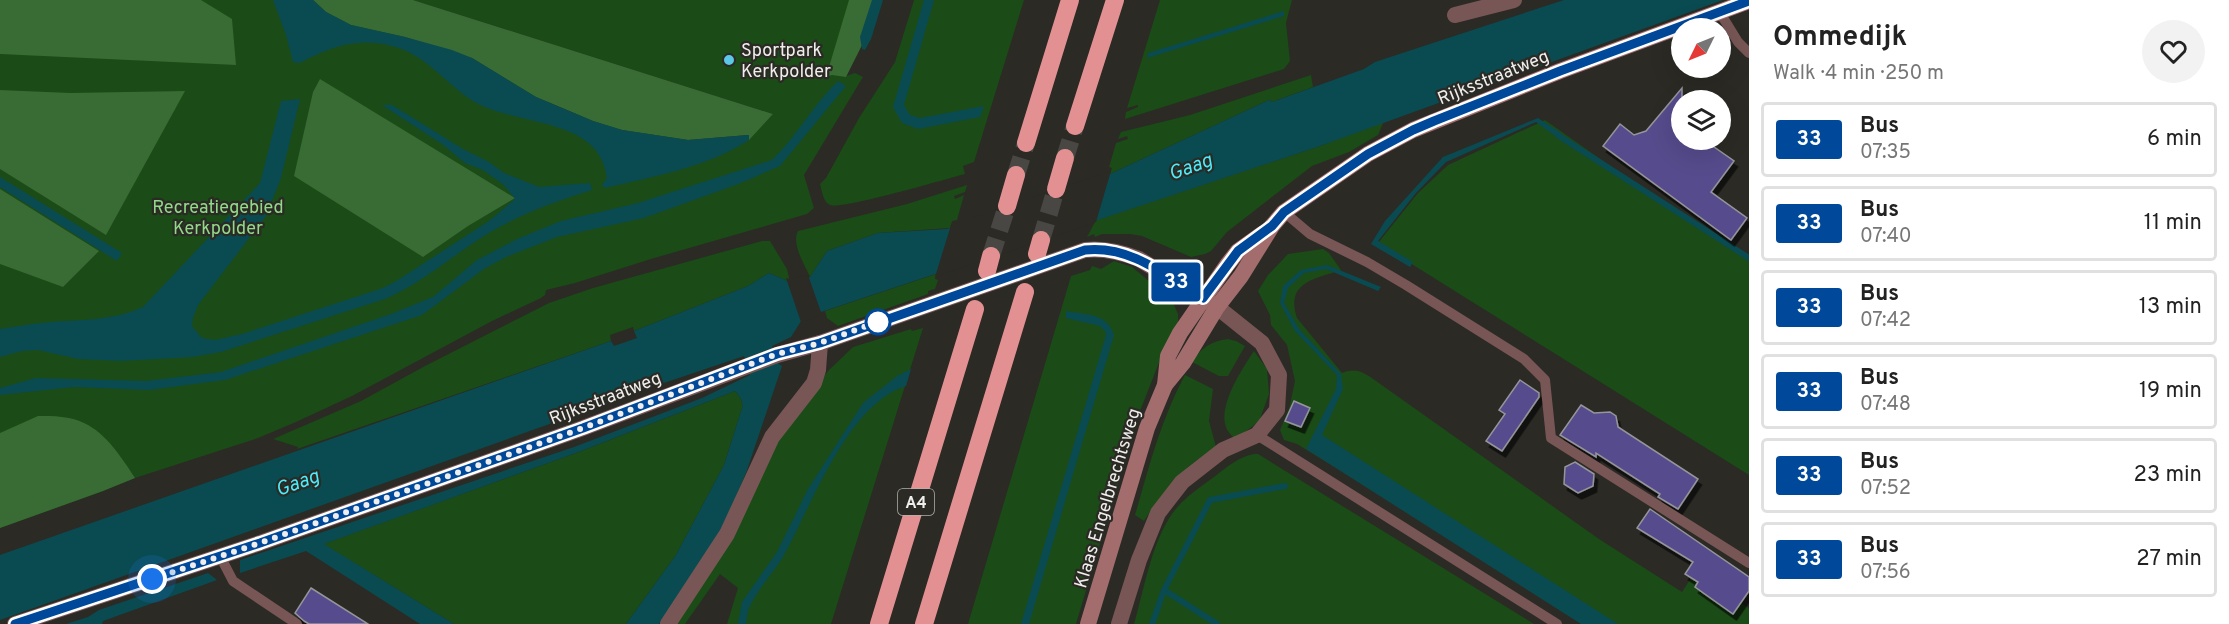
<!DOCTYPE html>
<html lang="en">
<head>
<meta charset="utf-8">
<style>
	:root { --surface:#fff; --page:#f2f2f2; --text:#222; --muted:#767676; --line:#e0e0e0 }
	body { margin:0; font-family:Overpass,sans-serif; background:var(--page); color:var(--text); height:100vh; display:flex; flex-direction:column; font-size:22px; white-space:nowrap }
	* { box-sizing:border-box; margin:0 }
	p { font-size:20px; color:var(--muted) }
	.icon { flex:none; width:33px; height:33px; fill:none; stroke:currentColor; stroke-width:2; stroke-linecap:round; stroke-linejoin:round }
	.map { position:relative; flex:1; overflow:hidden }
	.panel { display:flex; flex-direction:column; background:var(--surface); width:480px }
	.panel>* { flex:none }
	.badge { padding:0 12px; border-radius:4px; font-size:21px; line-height:39px }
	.needle { width:39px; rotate:227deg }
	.buttons { position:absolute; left:1671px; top:18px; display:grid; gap:12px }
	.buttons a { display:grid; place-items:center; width:60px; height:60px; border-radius:50%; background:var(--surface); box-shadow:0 6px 24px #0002; font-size:30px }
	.you { position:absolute; width:30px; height:30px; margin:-15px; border:4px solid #fff; border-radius:50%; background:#1a73e8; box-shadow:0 0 0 9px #1a73e833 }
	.map>.badge { position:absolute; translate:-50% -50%; box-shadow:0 0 0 3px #fff }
	.round { display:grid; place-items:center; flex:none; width:63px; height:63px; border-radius:32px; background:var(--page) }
	.overview { display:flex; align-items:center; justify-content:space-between; height:102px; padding:0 24px }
	h1 { font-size:28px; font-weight:700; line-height:45px }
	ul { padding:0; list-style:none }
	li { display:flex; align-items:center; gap:18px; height:75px; margin:0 12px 9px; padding:0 12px; border:3px solid var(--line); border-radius:6px }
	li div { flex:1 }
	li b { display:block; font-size:22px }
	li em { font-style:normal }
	li .badge { min-width:66px; font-weight:700; text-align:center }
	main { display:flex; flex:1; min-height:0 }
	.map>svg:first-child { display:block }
	.green { fill:#1b4b16 }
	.forest { fill:#396b34 }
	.water { fill:#0a4b51 }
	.pier { fill:#2b2a25 }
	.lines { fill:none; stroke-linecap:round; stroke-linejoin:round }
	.stream { stroke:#0a4b51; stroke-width:6 }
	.building { fill:#564c8c; stroke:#95959a; stroke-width:1.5; filter:url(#shadow) }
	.motorway-tunnel { stroke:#484743; stroke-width:18; stroke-dasharray:18 9; stroke-linecap:butt }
	.service { stroke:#785656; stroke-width:10 }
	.minor { stroke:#785656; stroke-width:16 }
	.secondary { stroke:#a36d6e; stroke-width:16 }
	.motorway { stroke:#e39092; stroke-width:18 }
	.line-casing { stroke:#fff; stroke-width:14 }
	.line { stroke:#004899; stroke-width:9 }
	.walk { stroke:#efeeec; stroke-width:6; stroke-dasharray:0 10.8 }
	.poi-dot { fill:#5bc8e7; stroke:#2b2a25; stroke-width:2 }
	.stop-dot { fill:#fff; stroke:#004899; stroke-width:3 }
	.labels { text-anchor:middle; stroke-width:4.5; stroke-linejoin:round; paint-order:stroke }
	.shield { fill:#2b2a25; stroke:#b4b3b0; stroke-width:1.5 }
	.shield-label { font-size:16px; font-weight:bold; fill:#efeeec }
	.poi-label { font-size:18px; fill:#efeeec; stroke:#2b2a25; text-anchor:start }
	.street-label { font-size:18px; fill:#efeeec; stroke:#2b2a25 }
	.park-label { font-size:18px; fill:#92da8a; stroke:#2b2a25 }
	.water-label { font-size:20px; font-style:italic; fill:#4becfb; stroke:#2b2a25 }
</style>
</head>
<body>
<main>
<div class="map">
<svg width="1749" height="624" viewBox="0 0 1749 624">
	<defs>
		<filter id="shadow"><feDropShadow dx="3.5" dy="6" stdDeviation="0" flood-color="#0009"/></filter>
	</defs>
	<rect width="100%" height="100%" fill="#2b2a25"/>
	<g class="green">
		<path d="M0,0H313L326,12L452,50L472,58L504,78L561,109L622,130L688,140L749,135L773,114L413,0H876L862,45L846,76L855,73L863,77L804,175L814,208L807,214L651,259L575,283L546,290L545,295L541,298L492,321L352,396L296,422L258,438L135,478L103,491L0,528Z"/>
		<path d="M914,0H1024L974,162L963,166L965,174C946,179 841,210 830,205C823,202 822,191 820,184L826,178L859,118L895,62Z"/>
		<path d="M1160,0H1292L1286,23L1290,61L1284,69L1125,119L1126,112L1138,107V105L1127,108Z"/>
		<path d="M1311,75L1313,87L1272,102L1269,100L1110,174L1112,168L1109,167L1116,143L1128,139L1127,136L1118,139L1121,132L1190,115Z"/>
		<path d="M1545,120L1620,173L1749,256V475L1378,243L1418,193L1448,165Z"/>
		<path d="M1384,121L1378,135L1349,152L1312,166L1227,232L1211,251L1205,254L1191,257L1142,236L1130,234H1102L1095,237L1094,234L1087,237L1096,220L1320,146Z"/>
		<path d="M967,185L965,192L954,196L955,199L964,195L957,220L952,221L950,228L878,233L827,251L810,277C805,265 791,244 798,231L907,204Z"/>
		<path d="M762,241H770L787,269L790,282L769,273L748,286L634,331L633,327L610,335L611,341L297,449L298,447L273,439L361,401L425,366L549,303L593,288Z"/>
		<path d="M1323,249L1329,253L1341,270C1315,279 1285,282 1297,318L1342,373C1353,369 1358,370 1369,376L1599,539L1682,592L1693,575L1749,608V624H1591L1297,444L1284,440L1280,430L1289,409L1295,381L1287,345L1271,325L1270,315L1258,291L1268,275L1288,254Z"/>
		<path d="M1114,261L1132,267L1172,300L1178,314V325L1164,350L1138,416L1076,624H968L1071,276L1090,270L1092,266L1101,269Z"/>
		<path d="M936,274L935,279L938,280L935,289L928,291V294L838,326L827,318L825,311Z"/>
		<path d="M923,328L831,624H727L738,588L720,574L685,624H672L777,439L828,371L853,347L911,329L912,331Z"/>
		<path d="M1228,339L1236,341L1245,346L1228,376H1219L1192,362C1201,348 1211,341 1228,339Z"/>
		<path d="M1254,351L1267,369L1269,394L1260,419L1253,426L1235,439C1232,436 1227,431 1226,427C1218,405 1242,369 1254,351Z"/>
		<path d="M1185,375L1213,389L1209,421L1216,447C1182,468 1166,488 1144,521L1135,515C1149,467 1161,419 1185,375Z"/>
		<path d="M735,391L740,397L743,405L724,465L676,555L626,624H454L323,544L576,453Z"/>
		<path d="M1254,454H1258L1534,624H1134C1145,587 1153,531 1181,503C1191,493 1203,485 1214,477C1225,468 1240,456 1254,454Z"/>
	</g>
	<g class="forest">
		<path d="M0,0H201L232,19L236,65L0,54Z"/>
		<path d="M313,0H413L773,114L749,140L748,135L688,140L622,130L593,121L536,97L472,58L405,37L351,25L326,12Z"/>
		<path d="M849,0H876L862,45L846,77L832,75L826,77Z"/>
		<path d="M320,79L515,198L468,226L423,257L294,176L313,92Z"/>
		<path d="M0,90L70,93L185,91L106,235L0,169Z"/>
		<path d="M0,189L99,251L63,287L0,264Z"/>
		<path d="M38,416C53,416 71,416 84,423C106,433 122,458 135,478L103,491L0,528V433Z"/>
	</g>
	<g class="water">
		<path d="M273,0H313L326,12L351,25L405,37L452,50L472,58L536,97L593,121L622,130L688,140L749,135V140C706,168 654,176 605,188L602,185L607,178C599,114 512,128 470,99C443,81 425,54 392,46C358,37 330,47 300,63L293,62L286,35Z"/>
		<path d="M872,0H883L871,39L865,50L862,49L860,37Z"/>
		<path d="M924,0H934L904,105L910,115L920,118L984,106L980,117L918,129L902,123L893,107Z"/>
		<path d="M1564,0H1723L1320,146L803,318L791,337L772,346L779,364L782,366L746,473L721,531L659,624H626L676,555L724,465L743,405L740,397L735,391L576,453L324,544L454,624H420L306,551L240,573V560L574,447L702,398L750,375L744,356L655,386L651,376L628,385L631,395L0,620V555L611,341L614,346L637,338L634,331L748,286L769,273L790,282L810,277L827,251L878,233L947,229L1110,174L1269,100L1272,102L1364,69L1375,62Z"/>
		<path d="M1284,11V16L1147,58L1148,53Z"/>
		<path d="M838,81L846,86L780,166L741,183L644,218L557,237L506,257L484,269L422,315L225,380L149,390L74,387L0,395V388L36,378L146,381L221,372L391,314L433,297L477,260L517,239L561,221L638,203L772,160C797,136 813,105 838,81Z"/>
		<path d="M300,99L281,178L266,216L198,305L193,318L192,326L202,338L215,340L242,334L383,288L398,280L489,221L515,199L504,185L483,170L465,163L442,144L382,105H392L463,149L489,162L504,173L539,187L590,183L592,190C558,201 525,212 494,230C457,251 425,282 385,299L221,352L192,357L121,361L78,359L38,350L22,351L0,357V329C14,327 28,324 42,323C76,319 111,322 143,307L260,183L281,101Z"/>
		<path d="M1538,118L1561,133L1558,138L1536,122L1446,162L1416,193L1378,241L1413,262L1410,267L1371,244L1385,221L1443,157Z"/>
		<path d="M0,177L122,253L117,261L0,187Z"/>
		<path d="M1327,265L1381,287L1378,291L1326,269L1304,273L1288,288L1284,303L1299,329L1341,374L1343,389L1322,435L1618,624H1581L1306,449L1336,389L1337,375L1295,331L1280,303L1283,286L1301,270Z"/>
		<path d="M1066,311C1087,315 1107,313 1114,335L1029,624H1021L1106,335L1105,331L1100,326L1066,318Z"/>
		<path d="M911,369L906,386C847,404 811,507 783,557C773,573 758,589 750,606C747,611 747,618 746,624H738L742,602L777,552L808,489L863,403L897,376Z"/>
		<path d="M208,573L217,580L103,621L102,624H66L88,617L99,610Z"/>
	</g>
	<g class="pier">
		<path d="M1111,171L1096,222L935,277L951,225Z"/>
		<path d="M808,275L822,315L805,321L802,325L786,278L790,279Z"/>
	</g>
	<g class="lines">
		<g class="stream">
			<path d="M1559,136L1749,258"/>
			<path d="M1164,590L1217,624"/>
			<path d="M1152,624L1164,590L1210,500L1285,486"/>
		</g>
	</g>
	<g class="building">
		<path d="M1682,88V140H1704L1734,161L1711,192L1747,218L1731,240L1603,146L1620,124L1634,135L1646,131Z"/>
		<path d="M1520,380L1539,393V397L1502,451L1486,441L1505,414L1499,410Z"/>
		<path d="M1294,401L1310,408L1301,427L1285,421Z"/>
		<path d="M1581,405L1594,413L1610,412L1616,416L1618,427L1698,479L1678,509L1658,497L1660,494L1596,453V457L1560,435Z"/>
		<path d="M1575,462L1594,474L1593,486L1578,493L1564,484L1565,467Z"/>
		<path d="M1650,509L1749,577V591L1733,614L1695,587L1698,582L1685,574L1693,562L1637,528Z"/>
		<path d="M311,588L368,624H309L304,621L295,613Z"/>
	</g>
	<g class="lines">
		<g class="motorway-tunnel">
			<path d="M1065,158L1075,126"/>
			<path d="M1016,175L1026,143"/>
			<path d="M1041,240L1056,189"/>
			<path d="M991,256L1007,206"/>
		</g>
		<g class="service">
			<path d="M1719,11L1738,42L1749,53"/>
			<path d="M1284,212L1310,234L1367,262L1406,285L1524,359L1545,380L1551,438L1749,563"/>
			<path d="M1257,435L1557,624"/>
			<path d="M220,556L233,581L297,624"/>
		</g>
		<g class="minor">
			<path d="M1455,15L1514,0"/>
			<path d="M15,624L260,543L583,428L777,355L820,343L1085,250C1104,248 1121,252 1139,259L1217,307L1262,343L1279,375L1277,410L1257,435L1223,450L1182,482L1158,513L1139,560L1119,624"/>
			<path d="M668,624L727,534L772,437L814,383L818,370L820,343"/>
		</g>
		<g class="secondary">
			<path d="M1165,385L1168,356L1180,333L1227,265L1238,251L1262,234"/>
			<path d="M1088,624L1147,428L1165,385L1183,363L1217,307L1241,276L1272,226L1284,212L1368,154L1413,130L1560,71L1749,1"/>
		</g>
		<g class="motorway">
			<path d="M1075,126L1115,0"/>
			<path d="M1026,143L1070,0"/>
			<path d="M1056,189L1065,158"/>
			<path d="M1007,206L1016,175"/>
			<path d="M1037,254L1041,240"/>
			<path d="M987,271L991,256"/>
			<path d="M879,624L975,309"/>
			<path d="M924,624L1025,292"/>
		</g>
	</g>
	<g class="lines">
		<g class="line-casing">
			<path id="line" d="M15,624L260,543L583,428L777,354L820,343L1085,250C1131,245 1166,276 1203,298L1238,251L1272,226L1284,212L1368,154L1413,130L1434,121L1560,71L1749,1"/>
		</g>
		<use href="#line" class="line"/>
		<path class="walk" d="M152,579L260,543L583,428L777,354L820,343L880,321L878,322"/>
	</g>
	<circle class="poi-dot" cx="729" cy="60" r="6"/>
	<circle class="stop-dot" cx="878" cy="322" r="12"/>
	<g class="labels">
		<rect class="shield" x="898" y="489" width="36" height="26" rx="4.5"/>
		<g class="shield-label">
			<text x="916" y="508">A4</text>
		</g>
		<g class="poi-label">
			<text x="741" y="56">Sportpark<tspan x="741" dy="21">Kerkpolder</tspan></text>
		</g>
		<g class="street-label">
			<text transform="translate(1493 77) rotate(-22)" y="6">Rijksstraatweg</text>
			<text transform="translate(605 398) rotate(-21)" y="6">Rijksstraatweg</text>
			<text transform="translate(1107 498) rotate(-73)" y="6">Klaas Engelbrechtsweg</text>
		</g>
		<g class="park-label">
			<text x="218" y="213">Recreatiegebied<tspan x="218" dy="21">Kerkpolder</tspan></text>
		</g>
		<g class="water-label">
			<text transform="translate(1190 166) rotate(-20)" y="7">Gaag</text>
			<text transform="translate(297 482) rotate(-20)" y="7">Gaag</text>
		</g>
	</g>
</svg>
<div class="buttons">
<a><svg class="needle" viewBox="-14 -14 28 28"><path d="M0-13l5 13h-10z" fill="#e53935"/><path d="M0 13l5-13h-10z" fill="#767676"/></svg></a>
<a><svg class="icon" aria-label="layers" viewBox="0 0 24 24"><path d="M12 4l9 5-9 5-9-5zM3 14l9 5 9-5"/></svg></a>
</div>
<div class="you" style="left:152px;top:579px"></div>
<b class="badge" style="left:1176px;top:282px;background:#004899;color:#fff">33</b>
</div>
<section class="panel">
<div class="overview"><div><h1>Ommedijk</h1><p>Walk · 4 min · 250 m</p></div><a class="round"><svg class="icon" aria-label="heart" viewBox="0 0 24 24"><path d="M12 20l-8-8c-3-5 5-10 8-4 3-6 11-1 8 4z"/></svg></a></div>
<ul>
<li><span class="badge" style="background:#004899;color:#fff">33</span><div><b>Bus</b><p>07:35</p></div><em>6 min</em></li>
<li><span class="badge" style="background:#004899;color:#fff">33</span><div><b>Bus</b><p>07:40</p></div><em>11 min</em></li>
<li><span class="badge" style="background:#004899;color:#fff">33</span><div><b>Bus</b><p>07:42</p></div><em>13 min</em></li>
<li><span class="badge" style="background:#004899;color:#fff">33</span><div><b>Bus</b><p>07:48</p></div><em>19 min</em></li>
<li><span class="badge" style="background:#004899;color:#fff">33</span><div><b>Bus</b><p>07:52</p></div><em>23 min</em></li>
<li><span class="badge" style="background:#004899;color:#fff">33</span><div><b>Bus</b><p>07:56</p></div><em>27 min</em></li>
</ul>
</section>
</main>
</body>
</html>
